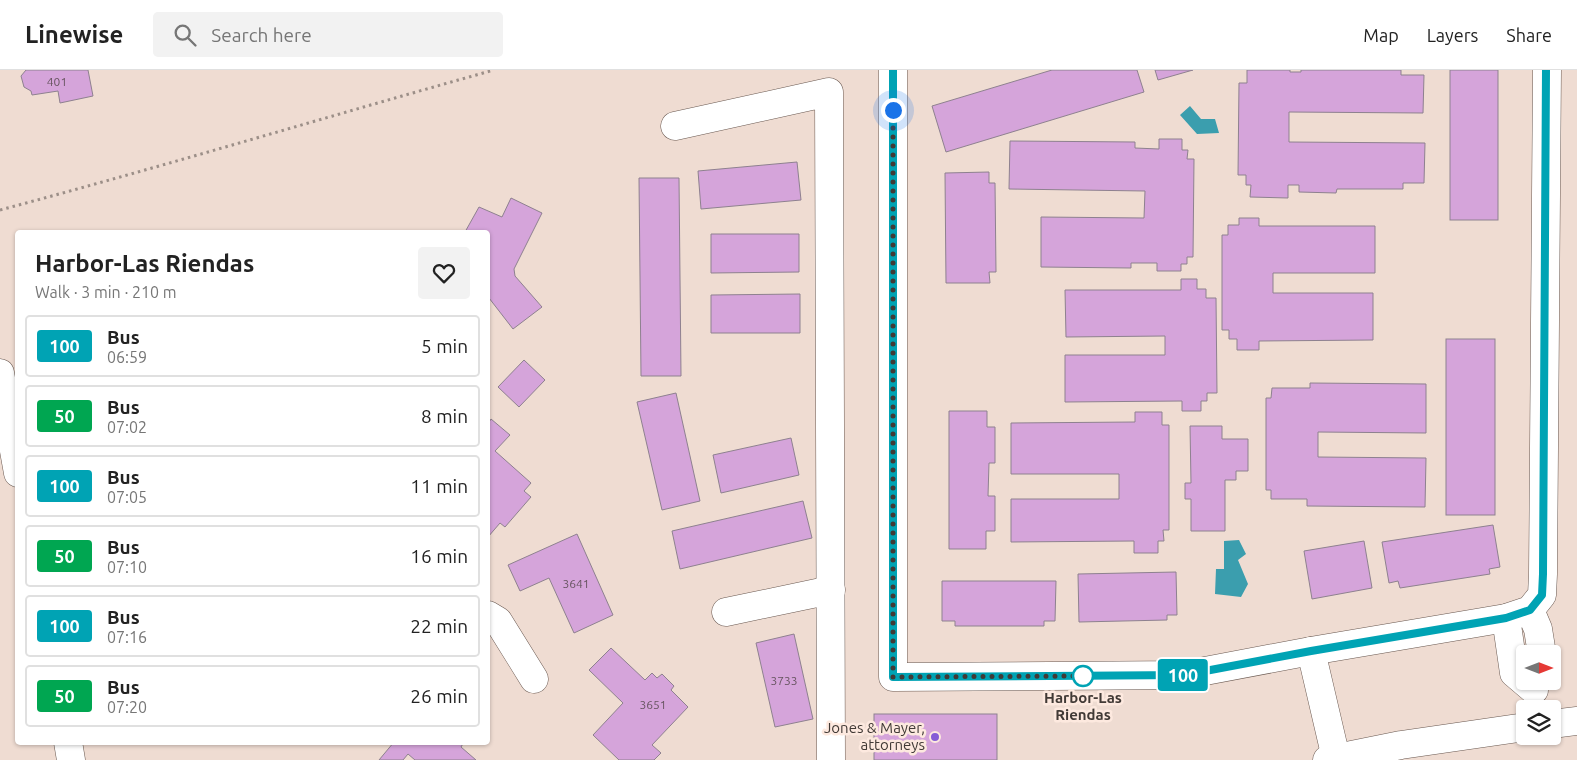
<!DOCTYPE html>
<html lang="en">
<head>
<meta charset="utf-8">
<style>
	:root { --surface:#fff; --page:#f2f2f2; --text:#222; --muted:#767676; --line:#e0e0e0 }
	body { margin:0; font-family:Ubuntu,sans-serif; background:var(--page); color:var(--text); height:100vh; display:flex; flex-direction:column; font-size:19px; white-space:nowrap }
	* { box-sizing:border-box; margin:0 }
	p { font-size:16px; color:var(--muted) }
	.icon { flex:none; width:28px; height:28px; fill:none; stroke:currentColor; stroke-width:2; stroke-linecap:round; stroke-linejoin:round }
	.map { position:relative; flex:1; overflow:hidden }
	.side { position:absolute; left:15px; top:160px; width:475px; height:515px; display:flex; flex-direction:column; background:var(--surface); border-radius:5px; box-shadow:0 1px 4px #0004 }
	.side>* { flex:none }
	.badge { padding:0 10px; border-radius:4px; font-size:18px; line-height:32px }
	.needle { width:32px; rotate:90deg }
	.fabs { position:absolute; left:1516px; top:575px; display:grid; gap:10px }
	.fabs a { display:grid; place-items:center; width:45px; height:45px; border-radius:5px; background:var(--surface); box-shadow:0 1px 4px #0004; font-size:25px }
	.you { position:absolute; width:25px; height:25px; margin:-12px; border:4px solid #fff; border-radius:50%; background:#1a73e8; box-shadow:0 0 0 8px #1a73e833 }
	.map>.badge { position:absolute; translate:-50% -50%; box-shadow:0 0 0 2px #fff }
	.round { display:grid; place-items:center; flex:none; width:52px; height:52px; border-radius:5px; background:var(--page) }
	.summary { display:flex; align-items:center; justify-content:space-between; height:85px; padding:0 20px }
	h1 { font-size:24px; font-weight:700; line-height:38px }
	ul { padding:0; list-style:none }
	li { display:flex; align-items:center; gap:15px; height:62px; margin:0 10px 8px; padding:0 10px; border:2px solid var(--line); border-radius:5px }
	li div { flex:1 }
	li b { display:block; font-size:19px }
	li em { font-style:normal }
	li .badge { min-width:55px; font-weight:700; text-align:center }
	header { display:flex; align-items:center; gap:30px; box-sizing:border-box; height:70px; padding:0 25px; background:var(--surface); border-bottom:1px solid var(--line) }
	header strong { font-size:24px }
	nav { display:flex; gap:28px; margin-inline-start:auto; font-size:18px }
	.search { width:350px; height:45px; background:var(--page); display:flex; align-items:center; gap:12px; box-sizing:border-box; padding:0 18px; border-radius:5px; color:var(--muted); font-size:19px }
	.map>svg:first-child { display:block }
	.water { fill:#3b9eae }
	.building { fill:#d5a4da; stroke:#8e818f }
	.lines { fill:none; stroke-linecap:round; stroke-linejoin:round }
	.minor-casing { stroke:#695850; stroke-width:29 }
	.major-casing { stroke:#695850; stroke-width:29 }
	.path { stroke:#9c8f88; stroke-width:3; stroke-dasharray:2.5 4; stroke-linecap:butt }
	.minor { stroke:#fff; stroke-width:28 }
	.major { stroke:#fff; stroke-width:28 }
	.line-casing { stroke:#fff; stroke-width:11 }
	.line { stroke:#00a3b4; stroke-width:8 }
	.walk { stroke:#413a36; stroke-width:5; stroke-dasharray:0 9 }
	.stop-dot { fill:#fff; stroke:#00a3b4; stroke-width:2.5 }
	.poi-dot { fill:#855cd6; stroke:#fde9df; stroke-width:2 }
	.labels { text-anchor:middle; stroke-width:5; stroke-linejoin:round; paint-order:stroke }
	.number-label { font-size:12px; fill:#66545f }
	.stop-label { font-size:15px; font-weight:bold; fill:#413a36; stroke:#fde9df }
	.poi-label { font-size:15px; fill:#413a36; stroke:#fde9df; text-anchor:end }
</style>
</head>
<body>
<header>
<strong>Linewise</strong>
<div class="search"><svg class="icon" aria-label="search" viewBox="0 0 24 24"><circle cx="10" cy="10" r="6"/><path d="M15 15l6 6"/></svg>Search here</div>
<nav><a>Map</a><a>Layers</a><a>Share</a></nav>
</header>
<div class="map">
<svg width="1577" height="690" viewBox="0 0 1577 690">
	<rect width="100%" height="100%" fill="#efdcd2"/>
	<g class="water">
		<path d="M1190,36L1201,49H1215L1219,63L1197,64L1180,45Z"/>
		<path d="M1239,470L1246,484L1238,490L1248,514L1241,527L1215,524L1216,499H1224V471Z"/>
	</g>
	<g class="building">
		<path d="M26,0H88L93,26L60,33L58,21L32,25L31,21L24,17L21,6Z"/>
		<path d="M1052,0H1137L1144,22L946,82L932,36Z"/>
		<path d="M1155,0H1193L1158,10Z"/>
		<path d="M1247,0H1290V2H1301V0H1401V5H1424L1423,43L1289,42V72L1425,73L1424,113H1403V119H1337L1336,123L1299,122V115H1288V128L1250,127L1251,115H1246V105H1238L1239,13H1247Z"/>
		<rect x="1450" y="0" width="48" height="150"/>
		<path d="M1159,69H1182V80H1188L1187,89H1194L1193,187H1187V194H1181V201H1157V193H1131V198L1041,197V147L1144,148L1145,121L1009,119L1010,71L1135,72V78L1159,79Z"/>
		<path d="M797,92L801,130L701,139L698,101Z"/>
		<path d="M989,102V113H995L996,202H989L990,213H946L945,103Z"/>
		<path d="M639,108H679L681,306H641Z"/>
		<path d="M511,128L542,143L514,199L515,206L542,237L513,259L489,228H488V162H465L479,137L502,147Z"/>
		<path d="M1239,148H1259V156H1375V203H1273V223H1373V270L1259,271V280H1237V269H1229V260H1222V165H1228V155H1239Z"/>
		<path d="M711,164H799V202L711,203Z"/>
		<path d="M1181,209H1197V219H1206V228H1216L1217,323H1207V331H1201V341H1182V331L1065,332V285H1165V266L1066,267L1065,220H1181Z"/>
		<path d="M800,224V263H711V225Z"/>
		<rect x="1446" y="269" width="49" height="176"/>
		<path d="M524,290L545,310L519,337L498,317Z"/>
		<path d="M1310,313L1426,314V363L1318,362V387L1426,388L1425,437L1307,436V429H1271V420H1266V328H1271L1272,318H1310Z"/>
		<path d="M676,323L700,431L662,440L637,332Z"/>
		<path d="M949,341H987V357H995V393H989L988,426H995V461H986V479H949Z"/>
		<path d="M1135,342H1162V355H1169V460H1163L1164,471H1158V483H1134V471L1011,472V429H1119V404H1011V353L1135,352Z"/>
		<path d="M491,349L510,365L495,381L531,413L524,421L531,427L505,457L500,453L488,467V354Z"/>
		<path d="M1190,356H1222V369H1248V401H1236V410H1225V461H1191V429H1185V413H1191Z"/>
		<path d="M791,368L799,405L721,423L713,385Z"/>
		<path d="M803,431L812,468L680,499L672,461Z"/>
		<path d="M1493,455L1500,497L1489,499L1490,504L1400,518L1398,511L1389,513L1382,472Z"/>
		<path d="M577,464L613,545L574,563L549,508L520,521L508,495Z"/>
		<path d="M1364,471L1372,518L1312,529L1304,481Z"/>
		<path d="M1176,502L1177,545H1167V550L1079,552L1078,504Z"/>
		<path d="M942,511H1056L1055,551H1044V556H955V551H942Z"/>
		<path d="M794,564L813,649L775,657L756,573Z"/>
		<path d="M611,578L645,610L652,603L657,608L662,604L674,616L671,620L688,637L652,675L661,683L654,690H619L593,665L623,633L589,600Z"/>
		<rect x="874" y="644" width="123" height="46"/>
		<path d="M394,672H464L461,677L476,690H415L408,684L403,690H379Z"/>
	</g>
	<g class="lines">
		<g class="minor-casing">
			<g id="minor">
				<path d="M893,0V607L1184,605L1311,581L1506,548L1530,540L1542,525L1543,504L1547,0"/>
				<path d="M675,56L829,22L831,690"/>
				<path d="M0,303L18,403"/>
				<path d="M1530,540L1538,559L1542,584"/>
				<path d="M726,542L831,520"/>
				<path d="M488,545L498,551L534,609"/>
				<path d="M1506,548L1514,603L1534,620"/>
				<path d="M1311,581L1336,688"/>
				<path d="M68,672L71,690"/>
			</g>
		</g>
		<g class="major-casing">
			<g id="major">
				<path d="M1552,654L1577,651"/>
				<path d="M1327,690L1401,675L1525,657"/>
			</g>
		</g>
		<path class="path" d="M0,140C165,96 329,46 494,0"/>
		<use href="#minor" class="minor"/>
		<use href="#major" class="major"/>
	</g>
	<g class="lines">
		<g class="line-casing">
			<path id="line" d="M893,0V607L1184,605L1311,581L1506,548L1530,540L1542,525L1543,504L1546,0"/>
		</g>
		<use href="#line" class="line"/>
		<path class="walk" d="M893,40V607L1083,606"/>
	</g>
	<circle class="stop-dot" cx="1083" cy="606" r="10"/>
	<circle class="poi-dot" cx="935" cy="667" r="5"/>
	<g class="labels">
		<g class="number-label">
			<text x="57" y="16">401</text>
			<text x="576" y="518">3641</text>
			<text x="784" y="615">3733</text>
			<text x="653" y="639">3651</text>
		</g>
		<g class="stop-label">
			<text x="1083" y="633">Harbor-Las<tspan x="1083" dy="17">Riendas</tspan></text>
		</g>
		<g class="poi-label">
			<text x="925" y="663">Jones &amp; Mayer,<tspan x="925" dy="17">attorneys</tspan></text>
		</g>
	</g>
</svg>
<div class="fabs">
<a><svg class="needle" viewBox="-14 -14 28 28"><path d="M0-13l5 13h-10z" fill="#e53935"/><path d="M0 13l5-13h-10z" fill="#767676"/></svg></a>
<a><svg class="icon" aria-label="layers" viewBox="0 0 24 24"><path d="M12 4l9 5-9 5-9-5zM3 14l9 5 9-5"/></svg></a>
</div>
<div class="you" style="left:893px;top:40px"></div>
<b class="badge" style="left:1183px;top:605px;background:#00a3b4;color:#fff">100</b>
<section class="side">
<div class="summary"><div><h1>Harbor-Las Riendas</h1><p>Walk · 3 min · 210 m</p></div><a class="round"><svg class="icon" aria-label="heart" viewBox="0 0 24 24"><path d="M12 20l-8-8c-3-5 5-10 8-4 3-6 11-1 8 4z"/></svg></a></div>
<ul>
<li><span class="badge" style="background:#00a3b4;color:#fff">100</span><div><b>Bus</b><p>06:59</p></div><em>5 min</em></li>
<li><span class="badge" style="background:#00a651;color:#fff">50</span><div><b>Bus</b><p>07:02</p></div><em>8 min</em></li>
<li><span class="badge" style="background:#00a3b4;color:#fff">100</span><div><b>Bus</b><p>07:05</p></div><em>11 min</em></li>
<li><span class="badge" style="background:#00a651;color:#fff">50</span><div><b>Bus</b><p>07:10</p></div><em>16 min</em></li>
<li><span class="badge" style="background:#00a3b4;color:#fff">100</span><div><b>Bus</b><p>07:16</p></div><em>22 min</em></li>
<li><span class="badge" style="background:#00a651;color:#fff">50</span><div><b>Bus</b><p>07:20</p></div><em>26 min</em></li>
</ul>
</section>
</div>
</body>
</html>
